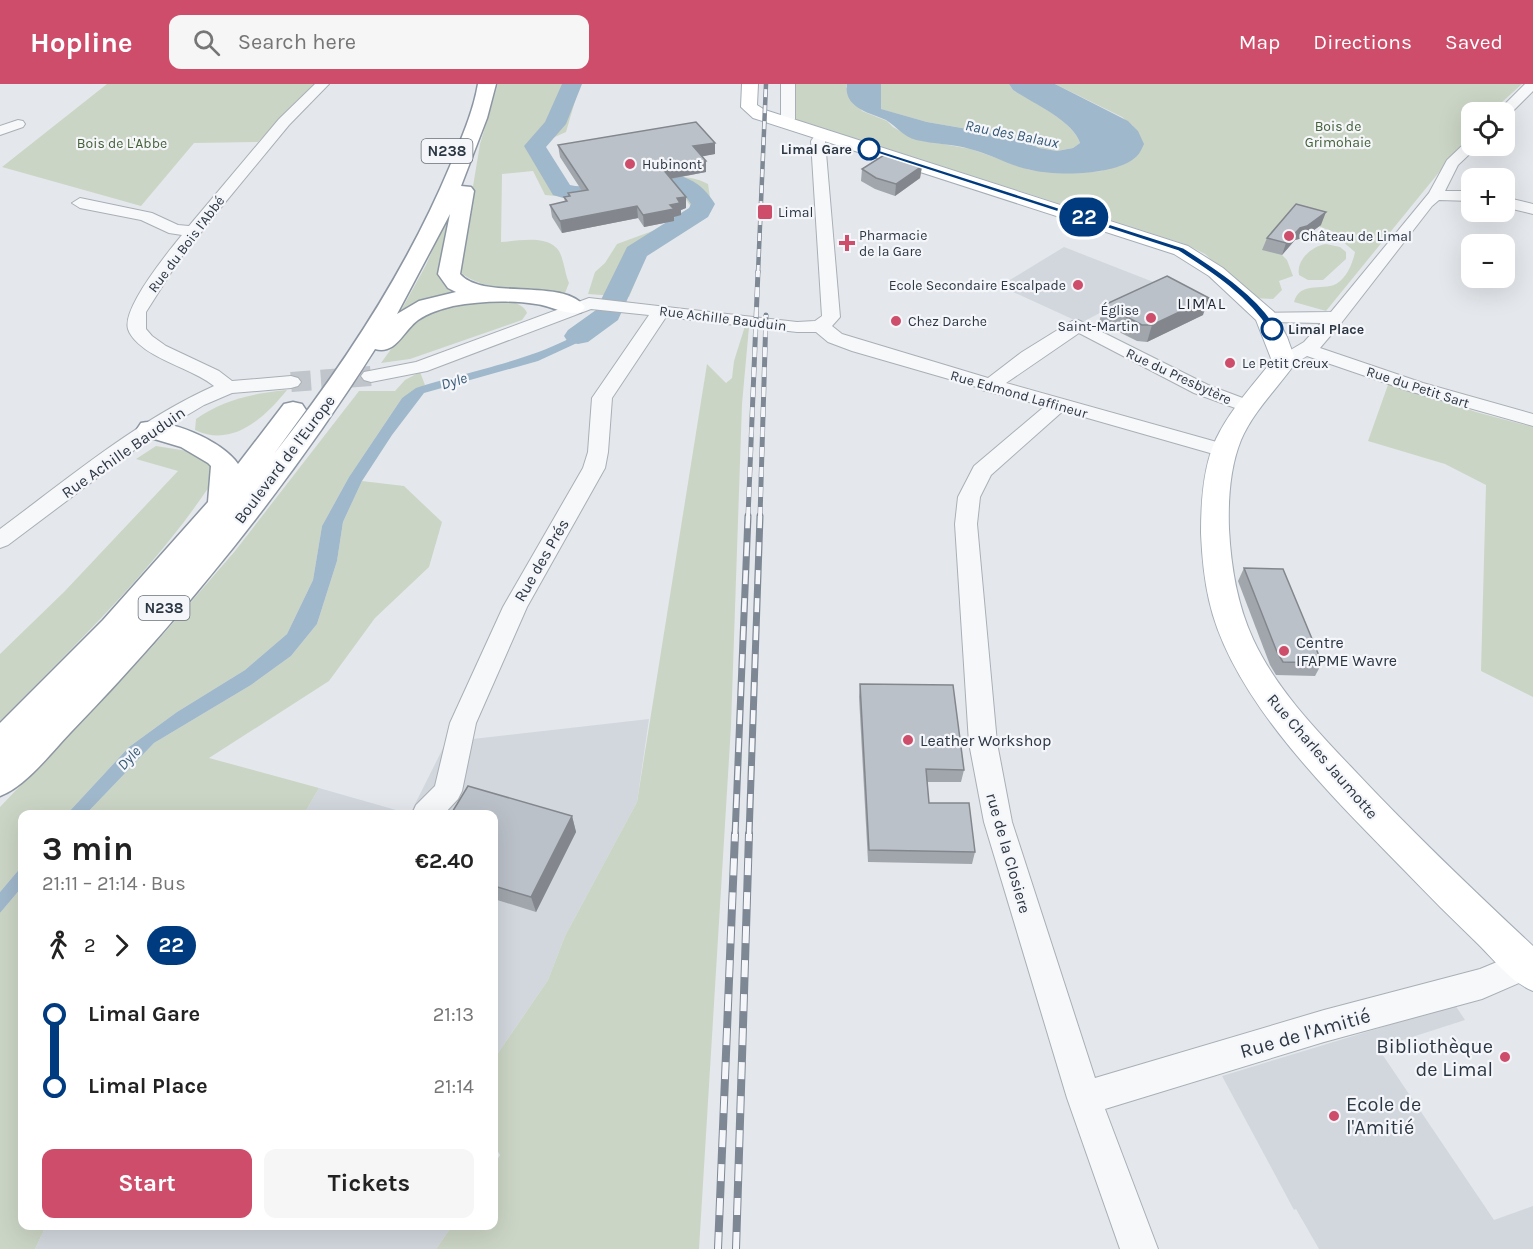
<!DOCTYPE html>
<html lang="en">
<head>
<meta charset="utf-8">
<style>
	:root { --surface:#fff; --page:#f6f6f6; --text:#222; --muted:#767676; --accent:#cd4d6a }
	body { margin:0; font-family:Karla,sans-serif; background:var(--page); color:var(--text); height:100vh; display:flex; flex-direction:column; font-size:22px; white-space:nowrap }
	* { box-sizing:border-box; margin:0 }
	p { font-size:20px; color:var(--muted) }
	.icon { flex:none; width:33px; height:33px; fill:none; stroke:currentColor; stroke-width:2; stroke-linecap:round; stroke-linejoin:round }
	.map { position:relative; flex:1; overflow:hidden }
	.sheet { position:absolute; left:18px; top:726px; width:480px; height:420px; display:flex; flex-direction:column; background:var(--surface); border-radius:12px; box-shadow:0 6px 24px #0002 }
	.sheet>* { flex:none }
	.badge { padding:0 12px; border-radius:20px; font-size:21px; line-height:39px }
	.controls { position:absolute; left:1461px; top:18px; display:grid; gap:12px }
	.controls a { display:grid; place-items:center; width:54px; height:54px; border-radius:12px; background:var(--surface); box-shadow:0 6px 24px #0002; font-size:30px }
	.map>.badge { position:absolute; translate:-50% -50%; box-shadow:0 0 0 3px #fff }
	.legs { display:flex; align-items:center; gap:9px; height:66px; padding:0 24px; font-size:20px }
	.legs p { margin-inline-start:auto }
	.summary { display:flex; align-items:center; justify-content:space-between; height:102px; padding:0 24px }
	h1 { font-size:33px; font-weight:700; line-height:45px }
	.action { display:flex; gap:12px; margin-top:auto; padding:12px 24px }
	.action a { flex:1; height:69px; border-radius:12px; background:var(--accent); color:#fff; font-size:24px; font-weight:700; line-height:69px; text-align:center }
	.action a+a { background:var(--page); color:var(--text) }
	ul { padding:0 24px; list-style:none }
	li { display:flex; align-items:center; gap:21px; height:72px; font-size:22px }
	li i { display:grid; place-items:center; width:9px; height:100%; margin:0 8px; background:currentColor }
	li i::after { content:''; width:15px; height:15px; margin:-8px; border:4px solid; border-radius:50%; background:var(--surface) }
	li p { margin-inline-start:auto }
	li:first-child i { background:linear-gradient(#0000 50%,currentColor 0) }
	li:last-child i { background:linear-gradient(currentColor 50%,#0000 0) }
	header { display:flex; align-items:center; gap:36px; box-sizing:border-box; height:84px; padding:0 30px; background:var(--accent); color:#fff }
	header strong { font-size:28px }
	nav { display:flex; gap:33px; margin-inline-start:auto; font-size:21px }
	.search { width:420px; height:54px; background:var(--page); display:flex; align-items:center; gap:15px; box-sizing:border-box; padding:0 21px; border-radius:12px; color:var(--muted); font-size:22px }
	.map>svg:first-child { display:block }
	.built { fill:#d2d7de }
	.green { fill:#cbd5c5 }
	.water { fill:#a0b8cb }
	.lines { fill:none; stroke-linecap:round; stroke-linejoin:round }
	.river { fill:#a0b8cb; fill-rule:evenodd }
	.minor-tunnel { stroke:#bfc5ca; stroke-width:20; stroke-dasharray:20 10; stroke-linecap:butt }
	.minor-casing { stroke:#a9afb6; stroke-width:2 }
	.major-casing { stroke:#a4adb7; stroke-width:2 }
	.highway-casing { stroke:#8c96a2; stroke-width:3 }
	.minor { fill:#f7f8fa; fill-rule:evenodd }
	.major { fill:#fff; fill-rule:evenodd }
	.highway { fill:#fff; fill-rule:evenodd }
	.rail-far3-casing { stroke:#7e8895; stroke-width:4.5 }
	.rail-far2-casing { stroke:#7e8895; stroke-width:5 }
	.rail-far1-casing { stroke:#7e8895; stroke-width:7 }
	.rail-casing { stroke:#7e8895; stroke-width:8 }
	.rail-far3 { stroke:#f4f6f9; stroke-width:3; stroke-dasharray:8; stroke-linecap:butt }
	.rail-far2 { stroke:#f4f6f9; stroke-width:4; stroke-dasharray:10; stroke-linecap:butt }
	.rail-far1 { stroke:#f4f6f9; stroke-width:4.5; stroke-dasharray:14; stroke-linecap:butt }
	.rail { stroke:#f4f6f9; stroke-width:6; stroke-dasharray:17; stroke-linecap:butt }
	.wall { fill:#a1a6ad }
	.shaded-wall { fill:#83878d }
	.building { fill:#bbc1c9; stroke:#83878d; stroke-width:1.5 }
	.line-1 { fill:#003b80; stroke:#fff; stroke-width:1.5 }
	.stop-1-dot { fill:#fff; stroke:#003b80; stroke-width:3 }
	.poi-dot { fill:#cd4d6a; stroke:#f4f6f9; stroke-width:2 }
	.labels { text-anchor:middle; stroke-width:4.5; stroke-linejoin:round; paint-order:stroke }
	.far-park-label { font-size:14px; fill:#446039; stroke:#f4f6f9 }
	.far-stop-label { font-size:14px; font-weight:bold; fill:#2c3744; stroke:#f4f6f9; text-anchor:end }
	.far-poi-label { font-size:14px; fill:#2c3744; stroke:#f4f6f9; text-anchor:start }
	.far-street-label { font-size:14px; fill:#2c3744; stroke:#f4f6f9 }
	.far-water-label { font-size:15px; font-style:italic; fill:#365978; stroke:#f4f6f9 }
	.shield { fill:#f4f6f9; stroke:#68707a; stroke-width:1.5 }
	.shield-label { font-size:15px; font-weight:bold; fill:#2c3744 }
	.far-quarter-label { font-size:16px; letter-spacing:1.5px; fill:#1e2835; stroke:#f4f6f9 }
	.street-label { font-size:16px; fill:#2c3744; stroke:#f4f6f9 }
	.poi-label { font-size:16px; fill:#2c3744; stroke:#f4f6f9; text-anchor:start }
	.near-street-label { font-size:20px; fill:#2c3744; stroke:#f4f6f9 }
	.near-poi-label { font-size:20px; fill:#2c3744; stroke:#f4f6f9; text-anchor:end }
</style>
</head>
<body>
<header>
<strong>Hopline</strong>
<div class="search"><svg class="icon" aria-label="search" viewBox="0 0 24 24"><circle cx="10" cy="10" r="6"/><path d="M15 15l6 6"/></svg>Search here</div>
<nav><a>Map</a><a>Directions</a><a>Saved</a></nav>
</header>
<div class="map">
<svg width="1533" height="1165" viewBox="0 0 1533 1165">
	<rect width="100%" height="100%" fill="#e4e8ec"/>
	<g class="built">
		<path d="M1064,163L1156,199L1081,239L1000,202Z"/>
		<path d="M649,635L637,718L565,852L548,896L494,975V730H304L319,704L410,730L446,658Z"/>
		<path d="M1455,921L1465,936L1378,964L1494,1136L1533,1122V1165H1319L1296,1125L1294,1126L1222,992Z"/>
		<path d="M46,1142H452L436,1165H35Z"/>
	</g>
	<g class="green">
		<path d="M107,0H315L258,58L194,59L141,122L2,83Z"/>
		<path d="M498,0H566L557,29L529,63L545,75L540,65L561,40L580,0L566,48L548,56L544,65C552,79 559,99 575,105C583,108 594,104 602,103C635,97 677,84 708,100L711,120L705,129L649,165L629,213L588,210L595,188L605,179L617,160L677,138L692,124L679,106L578,114L545,111L533,87L502,90L501,158C518,157 548,150 559,167C564,176 565,190 569,199L565,209C533,206 482,209 459,187L480,60Z"/>
		<path d="M793,0H847L846,3L862,27L887,37L893,43L914,55L971,65L1030,86L1069,89L1102,87L1133,42L1122,33L1055,0H1522L1491,28H1472L1471,49L1326,227L1294,218C1300,197 1321,207 1336,200C1347,194 1353,178 1355,168L1342,157L1345,150H1339L1292,132L1282,171L1287,176L1293,192L1279,197L1282,206L1273,215L1254,214L1205,170L1185,160L798,36L794,34Z"/>
		<path d="M881,0H1009L1013,6C1032,18 1073,37 1080,59L1073,64L1057,67L1039,64L1019,54L927,38L880,25Z"/>
		<path d="M448,130H454L456,205L453,210L398,232L426,181Z"/>
		<path d="M1326,160L1340,163L1346,168V175L1323,196H1308L1299,191C1296,176 1312,162 1326,160Z"/>
		<path d="M461,216C478,216 520,211 527,229L522,236L410,275L381,279L407,243L418,232Z"/>
		<path d="M745,242L749,243L742,320L731,642L699,1165H436L452,1142H494V1081L500,1071L494,1061V975L548,896L565,852L637,718L707,280L726,299L732,294L734,277Z"/>
		<path d="M420,288L425,301L402,314L349,393L322,442L313,496L287,550L245,586L177,628L129,663L67,730H22V782L0,808V723L153,562L235,467L359,307H395L405,296Z"/>
		<path d="M1389,298L1476,328L1533,343V613L1481,587L1486,401L1445,380L1368,357Z"/>
		<path d="M287,306C264,334 233,364 195,346L196,335C222,316 255,309 287,306Z"/>
		<path d="M156,362L200,369L211,377L213,397C154,486 75,561 0,637V570L64,508L178,387L136,375Z"/>
		<path d="M362,397L404,402L442,438L429,483L375,534L329,597L209,674L319,704L304,730H86L154,659L251,601L291,572L317,540L337,477L343,438Z"/>
		<path d="M22,803V1142H46L35,1165H0V829Z"/>
	</g>
	<g class="water">
		<path d="M567,0H578L574,15L561,40L540,65L559,97L545,96L532,74L529,63L557,29Z"/>
		<path d="M847,0H881V25L927,38L1019,54L1039,64L1057,67L1073,64L1080,59C1074,37 1031,18 1013,6L1009,0H1055L1128,37L1138,47L1144,60C1142,64 1140,69 1137,72C1117,92 1057,92 1031,86C1010,82 991,70 970,65C953,60 934,60 916,56C904,53 896,42 886,36C870,29 843,24 847,0Z"/>
		<path d="M605,226L616,227L615,231L604,241L577,259L538,277L424,309L392,351L362,397L343,438L337,477L317,540L291,572L251,601L154,659L86,730H67L129,663L177,628L245,586L287,550L313,496L322,442L349,393L402,314L416,304C466,287 574,270 605,226Z"/>
		<path d="M22,782V803L0,829V808Z"/>
	</g>
	<g class="lines">
		<path class="river" d="M562,0H582L566,40L546,63L570,101C586,105 600,98 615,95C653,86 693,82 715,120L708,133L647,172L618,236L588,258L578,260L568,258L564,252L568,246L596,226L627,163L689,124L691,120C671,85 615,114 585,117C574,118 563,114 553,111L524,62L545,38Z"/>
		<path class="minor-tunnel" d="M291,298L371,292"/>
		<g class="minor-casing">
			<g id="minor">
				<path d="M315,0H329L289,41L223,121L179,176L146,228V245L152,252L166,262L219,287L232,297L291,292L298,294L301,298L298,302L291,304L232,309L204,321L157,349L8,461L0,464V445C69,394 136,337 214,302C196,288 173,282 153,270C144,265 131,255 128,245C122,224 168,168 182,151L169,149L141,136L80,124L72,119L80,114L152,129L178,141L189,142L279,35Z"/>
				<path d="M781,0H795V35L790,42L785,43L778,39L781,35Z"/>
				<path d="M1525,0H1533V7L1509,31L1504,32V28H1497Z"/>
				<path d="M18,36L23,37L25,40L23,43L0,51V42Z"/>
				<path d="M823,46L830,50L825,57L840,233L832,242L842,250L988,294L1022,268L1072,237L1078,236L1208,301L1256,319L1259,323L1256,327L1249,329L1194,309L1079,249L1006,299L1231,362L1234,367L1231,372L1224,373L1063,327L991,391L980,413L977,440L997,659L1012,738L1095,994L1324,926L1480,885L1526,866L1533,869V893L1482,915L1324,958L1105,1025L1158,1165H1120L1067,1014L984,738L969,659L955,440L958,413L974,382L1045,322L982,306L980,304L852,267L828,258L816,248H797L666,233L612,314L608,368L605,384L527,523L476,639L462,707L458,715L444,730H412L416,721L435,702L450,639L503,523L583,384L588,368L592,314L649,231L591,225L427,287L371,298L364,296L361,292L364,288L416,278L589,214L797,238L815,237L822,232L811,57L818,47Z"/>
				<path d="M1472,56V62H1478L1458,81L1445,107H1472V117L1439,116L1432,122L1342,238L1320,264L1423,299L1533,330V342L1409,307L1307,272L1291,282H1277L1274,278L1277,274L1304,258L1321,239L1266,238L1260,237L1257,233L1260,229L1331,228L1429,109L1447,76L1467,57Z"/>
				<path d="M1504,113L1533,120V130L1504,123Z"/>
			</g>
		</g>
		<g class="major-casing">
			<path id="major" d="M742,0H758L757,21L765,26L1188,162L1223,184L1274,228L1287,253L1296,278C1278,304 1254,326 1241,356C1230,383 1228,416 1229,445C1231,483 1237,520 1253,555C1276,605 1317,647 1355,687C1412,748 1472,805 1533,862V907C1511,898 1495,877 1478,860C1453,836 1428,811 1404,786C1335,715 1231,616 1209,516C1204,494 1202,472 1201,449C1201,418 1203,383 1216,355C1230,326 1252,302 1272,277L1256,236L1209,192L1174,170L753,34L741,23Z"/>
		</g>
		<g class="highway-casing">
			<path id="highway" d="M478,0H496L487,34L461,102L471,103L474,107L460,190C483,217 564,193 585,223L581,228C566,232 552,222 536,220C509,216 480,217 453,222C441,225 428,229 418,236C403,247 396,271 375,265C289,401 182,534 70,649C51,669 25,703 0,712V639L103,536L208,418L211,382L208,379L181,363L141,351L137,345L141,339C167,333 223,357 238,380L284,320L293,318L302,320L306,326L274,370C344,281 406,187 450,82C461,55 473,29 478,0ZM450,130L438,190L448,204L456,208L419,217L397,230Z"/>
		</g>
		<use href="#minor" class="minor"/>
		<use href="#major" class="major"/>
		<use href="#highway" class="highway"/>
		<g class="rail-far3-casing">
			<path id="rail-far3" d="M758,189L766,0"/>
		</g>
		<g class="rail-far2-casing">
			<g id="rail-far2">
				<path d="M748,433L758,187"/>
				<path d="M760,433L766,231"/>
			</g>
		</g>
		<g class="rail-far1-casing">
			<g id="rail-far1">
				<path d="M735,752L748,432"/>
				<path d="M749,752L760,432"/>
			</g>
		</g>
		<g class="rail-casing">
			<g id="rail">
				<path d="M718,1165L735,750"/>
				<path d="M736,1165L749,750"/>
			</g>
		</g>
		<use href="#rail-far3" class="rail-far3"/>
		<use href="#rail-far2" class="rail-far2"/>
		<use href="#rail-far1" class="rail-far1"/>
		<use href="#rail" class="rail"/>
	</g>
	<g class="wall">
		<path d="M715,59V70L702,72L706,88L671,95L686,124L681,126V131L674,133V137L644,143L638,134L562,149L552,133L550,121L565,118L564,113L568,112V109L582,107L560,73L558,61Z"/>
		<path d="M922,82L920,94L895,112L875,105L861,97L862,85Z"/>
		<path d="M1321,141L1303,154L1295,156L1282,171L1262,166L1267,154Z"/>
		<path d="M1104,221L1203,231L1147,258L1137,257L1099,238Z"/>
		<path d="M1244,484L1322,579L1315,592L1276,591L1270,581L1238,497Z"/>
		<path d="M860,600L964,686L961,698H927L929,719L975,768L972,780L868,778L859,613Z"/>
		<path d="M494,730L572,732L576,748L536,828L494,815Z"/>
	</g>
	<g class="shaded-wall">
		<path d="M715,59V70L694,74L693,62Z"/>
		<path d="M706,77V88L663,96L662,84Z"/>
		<path d="M922,82L920,94L895,112L896,100Z"/>
		<path d="M686,113V124L681,126V131L674,133V137L644,143L643,131L670,121L677,114Z"/>
		<path d="M637,122L638,134L562,149L560,137Z"/>
		<path d="M1326,128L1321,141L1303,154L1295,156L1282,171L1286,159L1300,144Z"/>
		<path d="M1209,214L1203,231L1147,258L1152,241Z"/>
		<path d="M572,732L576,748L536,828L531,813Z"/>
	</g>
	<g class="building">
		<path d="M696,38L715,59L693,62L706,77L662,84L686,113L677,114L680,119L670,121L674,125L643,131L637,122L560,137L550,121L567,117L564,113L570,112L568,109L588,106L558,61Z"/>
		<path d="M884,71L922,82L896,100L876,94L862,85Z"/>
		<path d="M1296,120L1326,128L1307,142L1300,144L1286,159L1267,154Z"/>
		<path d="M1167,192L1209,214L1152,241H1142L1104,221Z"/>
		<path d="M1244,484L1283,485L1322,579L1283,578L1277,568Z"/>
		<path d="M860,600L953,601L964,686L926,685L929,719H969L975,768L869,766Z"/>
		<path d="M468,702L572,732L531,813L494,802V730H451Z"/>
	</g>
	<path class="line-1" d="M869,63L1184,164C1215,184 1259,212 1277,245L1269,247C1249,213 1211,188 1178,167L867,66Z"/>
	<g class="stop-1-dot">
		<circle cx="869" cy="65" r="10"/>
		<circle cx="1272" cy="245" r="10"/>
	</g>
	<g class="poi-dot">
		<circle cx="630" cy="80" r="6"/>
		<rect x="757" y="120" width="16" height="16" rx="3"/>
		<circle cx="1289" cy="152" r="6"/>
		<path d="M844 150h6v6h6v6h-6v6h-6v-6h-6v-6h6z"/>
		<circle cx="1078" cy="201" r="6"/>
		<circle cx="1151" cy="234" r="6"/>
		<circle cx="896" cy="237" r="6"/>
		<circle cx="1230" cy="279" r="6"/>
		<circle cx="1284" cy="567" r="6"/>
		<circle cx="908" cy="656" r="6"/>
		<circle cx="1505" cy="973" r="6"/>
		<circle cx="1334" cy="1032" r="6"/>
	</g>
	<g class="labels">
		<g class="far-park-label">
			<text x="1338" y="47">Bois de<tspan x="1338" dy="16">Grimohaie</tspan></text>
			<text x="122" y="64">Bois de L'Abbe</text>
		</g>
		<g class="far-stop-label">
			<text x="852" y="70">Limal Gare</text>
			<text x="1288" y="250" text-anchor="start">Limal Place</text>
		</g>
		<g class="far-poi-label">
			<text x="642" y="85">Hubinont</text>
			<text x="778" y="133">Limal</text>
			<text x="859" y="156">Pharmacie<tspan x="859" dy="16">de la Gare</tspan></text>
			<text x="1301" y="157">Château de Limal</text>
			<text x="1066" y="206" text-anchor="end">Ecole Secondaire Escalpade</text>
			<text x="1139" y="231" text-anchor="end">Église<tspan x="1139" dy="16">Saint-Martin</tspan></text>
			<text x="908" y="242">Chez Darche</text>
			<text x="1242" y="284">Le Petit Creux</text>
		</g>
		<g class="far-street-label">
			<text transform="translate(186 160) rotate(-53)" y="5">Rue du Bois l'Abbé</text>
			<text transform="translate(723 234) rotate(7)" y="5">Rue Achille Bauduin</text>
			<text transform="translate(1179 292) rotate(25)" y="5">Rue du Presbytère</text>
			<text transform="translate(1418 303) rotate(18)" y="5">Rue du Petit Sart</text>
			<text transform="translate(1019 310) rotate(16)" y="5">Rue Edmond Laffineur</text>
		</g>
		<g class="far-water-label">
			<text transform="translate(1012 50) rotate(11)" y="5">Rau des Balaux</text>
			<text transform="translate(454 297) rotate(-16)" y="5">Dyle</text>
			<text transform="translate(129 674) rotate(-47)" y="5">Dyle</text>
		</g>
		<g class="shield">
			<rect x="421.5" y="55" width="51" height="24" rx="4.5"/>
			<rect x="138.5" y="512" width="51" height="24" rx="4.5"/>
		</g>
		<g class="shield-label">
			<text x="447" y="72">N238</text>
			<text x="164" y="529">N238</text>
		</g>
		<g class="far-quarter-label">
			<text x="1202" y="225">LIMAL</text>
		</g>
		<g class="street-label">
			<text transform="translate(123 368) rotate(-35)" y="6">Rue Achille Bauduin</text>
			<text transform="translate(284 375) rotate(-53)" y="6">Boulevard de l'Europe</text>
			<text transform="translate(541 476) rotate(-60)" y="6">Rue des Prés</text>
			<text transform="translate(1323 672) rotate(49)" y="6">Rue Charles Jaumotte</text>
			<text transform="translate(1009 769) rotate(74)" y="6">rue de la Closiere</text>
		</g>
		<g class="poi-label">
			<text x="1296" y="564">Centre<tspan x="1296" dy="18">IFAPME Wavre</tspan></text>
			<text x="920" y="662">Leather Workshop</text>
		</g>
		<g class="near-street-label">
			<text transform="translate(1305 949) rotate(-16)" y="7">Rue de l'Amitié</text>
		</g>
		<g class="near-poi-label">
			<text x="1493" y="969">Bibliothèque<tspan x="1493" dy="23">de Limal</tspan></text>
			<text x="1346" y="1027" text-anchor="start">Ecole de<tspan x="1346" dy="23">l'Amitié</tspan></text>
		</g>
	</g>
</svg>
<div class="controls">
<a><svg class="icon" aria-label="locate" viewBox="0 0 24 24"><circle cx="12" cy="12" r="6"/><path d="M12 2v4M12 18v4M2 12h4M18 12h4"/></svg></a>
<a>+</a>
<a>−</a>
</div>
<b class="badge" style="left:1084px;top:133px;background:#003b80;color:#fff">22</b>
<section class="sheet">
<div class="summary"><div><h1>3 min</h1><p>21:11 – 21:14 · Bus</p></div><b>€2.40</b></div>
<div class="legs"><svg class="icon" aria-label="walk" viewBox="0 0 24 24"><circle cx="13" cy="4" r="2"/><path d="M13 8l-2 6 4 7M11 14l-3 7M7 12l3-4h3l4 4"/></svg>2<svg class="icon" aria-label="forward" viewBox="0 0 24 24"><path d="M9 5l7 7-7 7"/></svg><b class="badge" style="background:#003b80;color:#fff">22</b></div>
<ul>
<li><i style="color:#003b80"></i><b>Limal Gare</b><p>21:13</p></li>
<li><i style="color:#003b80"></i><b>Limal Place</b><p>21:14</p></li>
</ul>
<div class="action"><a>Start</a><a>Tickets</a></div>
</section>
</div>
</body>
</html>
